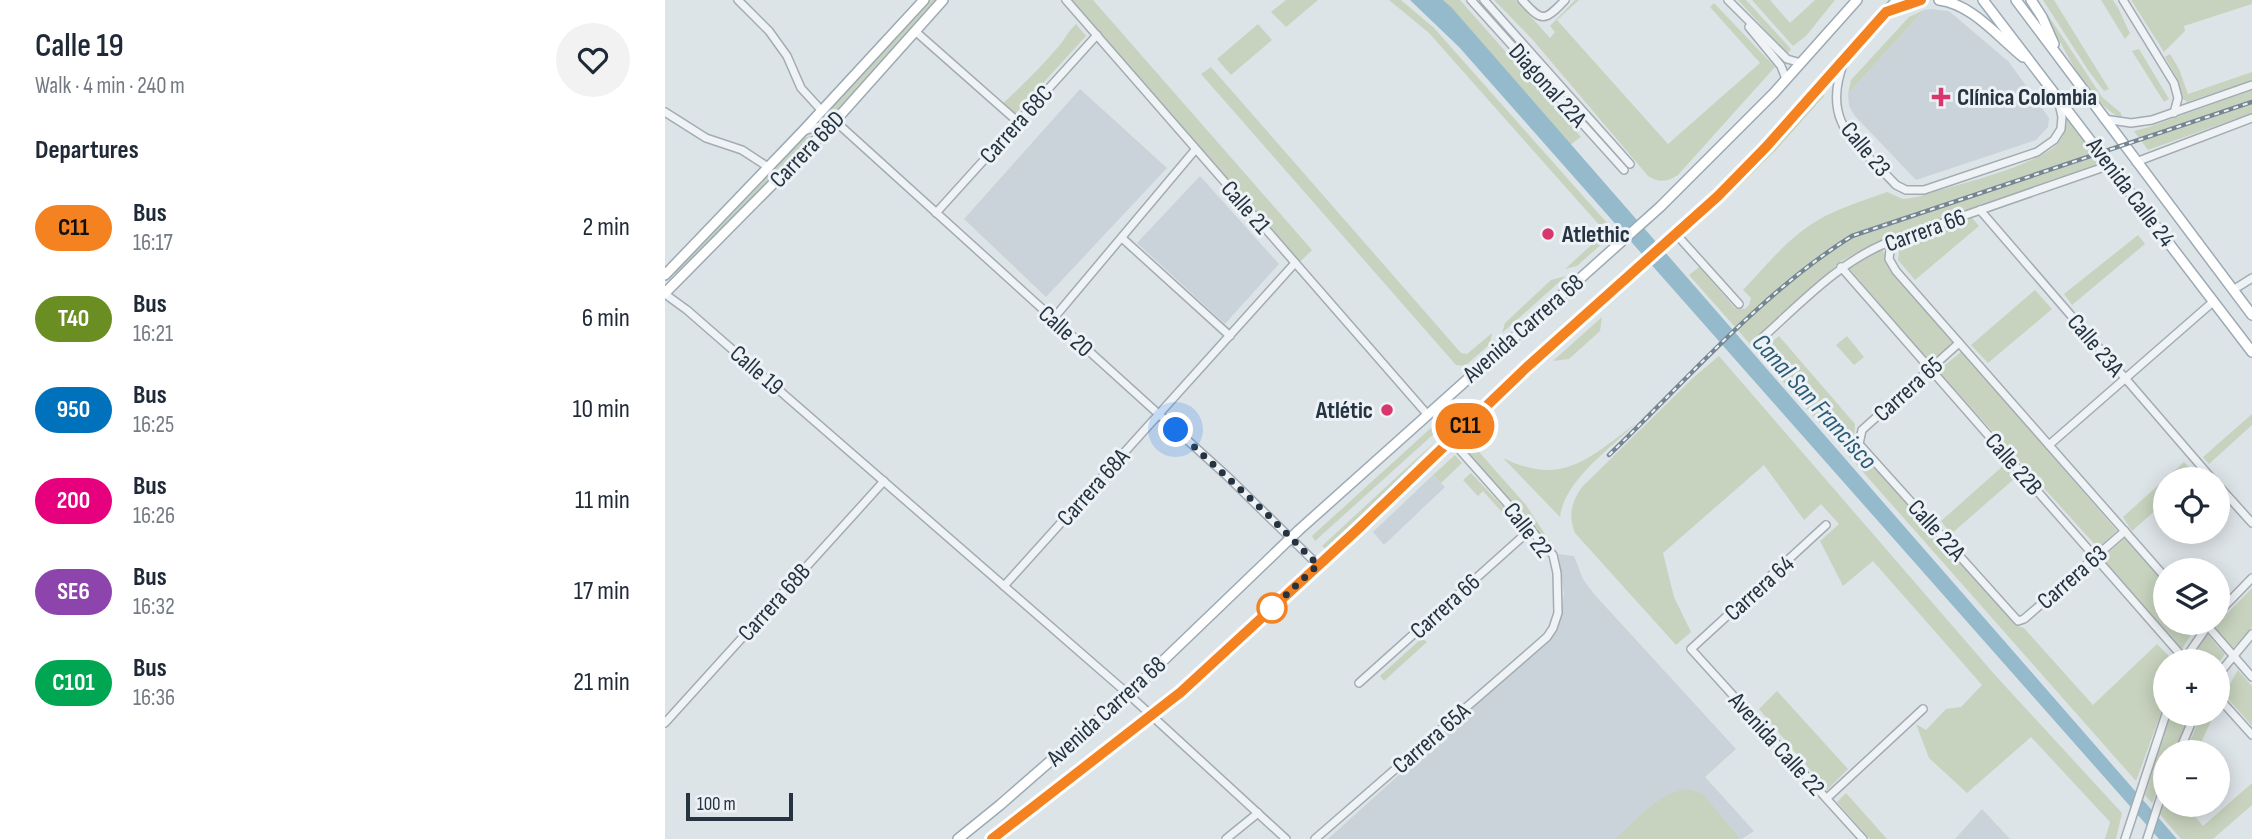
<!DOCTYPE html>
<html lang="en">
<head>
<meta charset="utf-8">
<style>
	:root { --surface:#fff; --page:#f2f2f3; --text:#1f2937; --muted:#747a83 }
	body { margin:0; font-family:"Sofia Sans Condensed",sans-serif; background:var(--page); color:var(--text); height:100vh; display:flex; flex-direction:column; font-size:26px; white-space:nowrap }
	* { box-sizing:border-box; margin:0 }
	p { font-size:23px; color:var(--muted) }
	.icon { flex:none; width:38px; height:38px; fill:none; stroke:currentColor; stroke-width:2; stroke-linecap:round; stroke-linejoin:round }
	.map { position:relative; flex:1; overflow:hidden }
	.panel { display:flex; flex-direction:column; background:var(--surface); width:665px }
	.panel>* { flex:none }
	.badge { padding:0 14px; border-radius:23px; font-size:24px; line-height:46px }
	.fabs { position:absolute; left:1488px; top:467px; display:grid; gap:14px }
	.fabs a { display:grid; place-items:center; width:77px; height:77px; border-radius:50%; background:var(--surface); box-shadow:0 4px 18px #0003; font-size:35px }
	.scale { position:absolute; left:21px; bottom:18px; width:107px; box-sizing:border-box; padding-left:7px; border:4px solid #253440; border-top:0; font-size:19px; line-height:24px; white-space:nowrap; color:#253440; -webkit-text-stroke:5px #edf2f6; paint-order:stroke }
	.you { position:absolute; width:35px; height:35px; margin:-18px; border:5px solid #fff; border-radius:50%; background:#1a73e8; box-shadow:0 0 0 10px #1a73e833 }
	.map>.badge { position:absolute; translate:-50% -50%; box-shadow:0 0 0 4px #fff }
	h2 { padding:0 35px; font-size:26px; line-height:63px }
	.round { display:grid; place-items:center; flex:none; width:74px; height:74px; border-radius:37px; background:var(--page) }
	.headline { display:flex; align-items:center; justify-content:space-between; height:119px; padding:0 35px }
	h1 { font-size:33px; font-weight:600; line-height:52px }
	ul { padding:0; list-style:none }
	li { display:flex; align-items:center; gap:21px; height:91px; padding:0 35px }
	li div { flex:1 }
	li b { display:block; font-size:26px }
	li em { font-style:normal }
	li .badge { min-width:77px; font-weight:700; text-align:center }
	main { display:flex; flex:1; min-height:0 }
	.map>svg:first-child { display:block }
	.built { fill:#cbd3da }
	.green { fill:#c7d3be }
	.water { fill:#95bacc }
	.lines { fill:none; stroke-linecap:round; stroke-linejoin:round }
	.minor-casing { stroke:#a2acb2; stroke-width:10 }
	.major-casing { stroke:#9caab5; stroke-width:12 }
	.minor { stroke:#f0f3f6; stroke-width:7 }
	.major { stroke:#fff; stroke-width:9 }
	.rail-casing { stroke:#758693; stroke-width:4.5 }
	.rail { stroke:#edf2f6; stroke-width:2; stroke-dasharray:5; stroke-linecap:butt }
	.line-casing { stroke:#fff; stroke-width:16 }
	.line { stroke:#f58220; stroke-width:10 }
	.walk { stroke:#253440; stroke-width:7; stroke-dasharray:0 12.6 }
	.poi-dot { fill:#d8376e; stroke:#edf2f6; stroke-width:2.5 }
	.stop-dot { fill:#fff; stroke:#f58220; stroke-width:3.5 }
	.labels { text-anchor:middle; stroke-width:6; stroke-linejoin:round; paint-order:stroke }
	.street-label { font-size:24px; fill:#253440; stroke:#edf2f6 }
	.poi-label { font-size:24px; font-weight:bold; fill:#253440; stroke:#edf2f6; text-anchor:start }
	.water-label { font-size:26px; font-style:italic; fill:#2c5c77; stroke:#edf2f6 }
</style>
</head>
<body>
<main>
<section class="panel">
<div class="headline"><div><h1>Calle 19</h1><p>Walk · 4 min · 240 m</p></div><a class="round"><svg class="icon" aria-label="heart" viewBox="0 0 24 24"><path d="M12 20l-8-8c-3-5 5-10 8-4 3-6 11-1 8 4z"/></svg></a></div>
<h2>Departures</h2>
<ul>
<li><span class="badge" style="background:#f58220;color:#111">C11</span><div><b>Bus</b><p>16:17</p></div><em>2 min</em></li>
<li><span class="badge" style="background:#6b8e23;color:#fff">T40</span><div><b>Bus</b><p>16:21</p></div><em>6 min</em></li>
<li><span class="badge" style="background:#0072bc;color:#fff">950</span><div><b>Bus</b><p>16:25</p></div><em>10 min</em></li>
<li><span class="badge" style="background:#e6007e;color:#fff">200</span><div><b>Bus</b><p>16:26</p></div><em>11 min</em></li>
<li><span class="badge" style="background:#8e44ad;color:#fff">SE6</span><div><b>Bus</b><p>16:32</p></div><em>17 min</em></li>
<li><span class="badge" style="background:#00a651;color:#fff">C101</span><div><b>Bus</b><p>16:36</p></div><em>21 min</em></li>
</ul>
</section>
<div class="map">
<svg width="1587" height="839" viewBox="0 0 1587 839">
	<rect width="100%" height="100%" fill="#dde4e8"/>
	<g class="built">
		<path d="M1266,9L1284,11L1344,62L1384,118L1383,127L1371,140L1251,180L1190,116L1184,106L1183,94L1259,10Z"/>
		<path d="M415,89L502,168L381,297L299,219Z"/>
		<path d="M535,176L614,264L560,324L472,243Z"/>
		<path d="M768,475L780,487L719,545L708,532Z"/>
		<path d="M893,554L909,556L918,579L929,594L1071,749L1040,777L1089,831L1077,839H663L885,638L896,612L899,594Z"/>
		<path d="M1317,809L1345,839H1290Z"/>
	</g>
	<g class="green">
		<path d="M265,0H271L169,115L152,121Z"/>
		<path d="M407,0H428L647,250L635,262Z"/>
		<path d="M621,0H653L621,27L606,12Z"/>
		<path d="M724,0H736L769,28L950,232L912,266L900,269L936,236V227L764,33Z"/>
		<path d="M778,0H795L916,137L905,145Z"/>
		<path d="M829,0H851L885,38L890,32L885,26L910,0H914L892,20L1003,144L1095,63L1045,7L1049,3L1110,67L1013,175C1003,182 993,183 983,176L867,39Z"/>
		<path d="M1073,0H1081L1126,49L1122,54Z"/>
		<path d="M1087,0H1105L1125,23L1150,0H1170L1141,36L1128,46Z"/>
		<path d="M1371,0H1373L1437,97L1456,113L1457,119C1416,98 1396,36 1371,0Z"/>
		<path d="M1378,0H1389L1444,89L1439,91L1423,70Z"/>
		<path d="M1436,0H1448C1456,11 1459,22 1465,33L1460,39Z"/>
		<path d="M1466,0H1587V4L1519,26L1520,31L1499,52Z"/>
		<path d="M1259,10L1183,94L1186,80L1244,17Z"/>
		<path d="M411,24L421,36L349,115L337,104C357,86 376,67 394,46C400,39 403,31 411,24Z"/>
		<path d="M593,24L607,40L566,75L552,59Z"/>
		<path d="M1474,49L1504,99L1499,102L1467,51Z"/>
		<path d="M1505,54L1514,69L1523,94L1587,72V80L1522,102L1517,98L1512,78L1500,57Z"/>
		<path d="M546,67L796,353L802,354L827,333L825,344L800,366L791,365L536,74Z"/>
		<path d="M1587,90V113L1483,150L1469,131L1484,127Z"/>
		<path d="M1158,94L1159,96L1110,151L1051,208Z"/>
		<path d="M1402,118L1437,163L1211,242L1175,262L1095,333L1092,339L1100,347L1114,336L1190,424L1189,443L1196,452L1285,549L1350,625L1359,628L1428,705L1492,644L1509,661L1500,662V702L1471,781L1024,275L1034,267L1070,308L1080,309L1084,305L1086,298L1078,290C1100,267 1123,238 1150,222C1172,208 1198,201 1222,192L1238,199L1252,197C1292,184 1350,172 1385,150C1396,143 1402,131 1402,118Z"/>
		<path d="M149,135L13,275L9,272L138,138Z"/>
		<path d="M1307,218L1314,226L1250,280L1233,260L1234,251L1237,244Z"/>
		<path d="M1473,235L1480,244L1407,305L1399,294Z"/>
		<path d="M1214,250H1218L1224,269L1288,342L1265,362L1183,267Z"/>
		<path d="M901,276L837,333L840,323L886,280Z"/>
		<path d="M1370,290L1387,309L1323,363L1306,345Z"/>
		<path d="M937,317L935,331L904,359L888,361Z"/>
		<path d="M1182,336L1199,357L1189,365L1171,345Z"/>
		<path d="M1297,351L1452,531L1433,548L1273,371Z"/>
		<path d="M1054,356L1330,675L1457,813L1451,839H1440L1445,822L1366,737L1302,793L1264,758L1251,724L1261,730L1281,709L1296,707L1317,685L1208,561L1178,586L1155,541L1174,524L1156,504L1139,520L1099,465L998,553L1009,597L1026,632L1011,645L910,533C903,516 906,502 917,487L1030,376Z"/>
		<path d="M1587,414V425L1544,464L1538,457Z"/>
		<path d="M970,424C945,449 899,481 895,517L838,458C898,487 924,458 970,424Z"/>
		<path d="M767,427L771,432L650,541L647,536Z"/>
		<path d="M775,437L662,550L657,546Z"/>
		<path d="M807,444L861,505L893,554L800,450Z"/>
		<path d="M790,455L797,463L776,483L768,475Z"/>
		<path d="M1519,462L1531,475L1526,479L1500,480V502L1467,531L1458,517Z"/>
		<path d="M1339,465L1349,479L1286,534L1276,521Z"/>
		<path d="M806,473L858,528L854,531L818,491L813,496L798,480Z"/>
		<path d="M1460,538L1500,583V623H1533L1517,649L1437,558Z"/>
		<path d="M1587,588V627L1568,648L1549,627Z"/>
		<path d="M1542,634L1560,654L1552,665V662L1527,661L1525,659Z"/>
		<path d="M757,638L762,642L719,681L715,676Z"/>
		<path d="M1573,670L1587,686V726L1559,694Z"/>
		<path d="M1112,691L1183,769L1162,790L1094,709Z"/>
		<path d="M1506,714H1526L1509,752H1500V773L1487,803L1480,795Z"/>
		<path d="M1537,714H1549L1532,752H1520Z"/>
		<path d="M1587,783V805L1548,839H1516L1493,812L1500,798V805H1520L1538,826Z"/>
		<path d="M1023,789L1038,794L1075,839H950C972,820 993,792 1023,789Z"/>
		<path d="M1181,793L1222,839H1205L1172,802Z"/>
	</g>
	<path class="water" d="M745,0H778L787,8L1512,839H1494L794,47Z"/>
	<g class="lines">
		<g class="minor-casing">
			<g id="minor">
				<path d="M73,0L104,31L122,56L136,88L157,111"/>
				<path d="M401,0L762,414"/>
				<path d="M806,0L959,170"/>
				<path d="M819,0L965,164"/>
				<path d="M857,0C877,22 879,22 900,0"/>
				<path d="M1063,0L1122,59L1136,63"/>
				<path d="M1458,0L1509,83L1513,98L1509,113"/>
				<path d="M1084,27L1116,66L1121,79"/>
				<path d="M250,31L353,122"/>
				<path d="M1179,62C1155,124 1192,143 1231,185L1241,190H1259L1372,152L1389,140L1396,129L1397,117L1393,99"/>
				<path d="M0,112L41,138L77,150L103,167"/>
				<path d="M1439,119L1466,123L1487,120L1587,85"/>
				<path d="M139,131L170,121L562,476L653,565"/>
				<path d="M1471,162L1587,118"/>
				<path d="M1315,210L1548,480"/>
				<path d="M271,213L432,35"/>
				<path d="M1011,234L1074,304"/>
				<path d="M457,238L565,336"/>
				<path d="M1226,241L1224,259L1231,271L1500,577"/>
				<path d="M1176,267L1522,662"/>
				<path d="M1568,290L1587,278"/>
				<path d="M0,294L22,310L462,693L621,839"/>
				<path d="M388,319L530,150"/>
				<path d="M1098,337C1138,301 1175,261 1226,241L1445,165"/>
				<path d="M1294,343L1197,430L1194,444L1353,621L1359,619L1460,531"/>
				<path d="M1384,445L1549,301"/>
				<path d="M1552,484L1587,523"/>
				<path d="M1161,525L1026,649L1198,839"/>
				<path d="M339,586L630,263"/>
				<path d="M1552,614L1587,578"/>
				<path d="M1540,623L1587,677"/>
				<path d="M1519,660L1544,624"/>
				<path d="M1552,676L1587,634"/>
				<path d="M694,683L866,529"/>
				<path d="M1552,696L1587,735"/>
				<path d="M0,723L219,481"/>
				<path d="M1514,752L1530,714"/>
				<path d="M1162,798L1258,709"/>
				<path d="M561,839L593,813"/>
				<path d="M650,839L882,637L888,628L893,613L892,573L888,555L786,440"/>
				<path d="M1460,839L1501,714"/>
				<path d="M1482,839L1500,784"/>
			</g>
		</g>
		<g class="major-casing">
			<g id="major">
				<path d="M1274,0C1307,4 1333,37 1358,57"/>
				<path d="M1318,0L1587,352"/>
				<path d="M1351,0L1587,315"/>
				<path d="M1366,0L1377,17L1389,44"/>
				<path d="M1226,10L1256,0"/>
				<path d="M0,275L138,131L259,0"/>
				<path d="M0,293L170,121L278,0"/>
				<path d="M293,839L335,805L477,681L634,530L995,207L1109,93L1192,0"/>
				<path d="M327,839L516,692L693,529L862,367L1018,229L1101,147L1232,0"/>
			</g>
		</g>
		<use href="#minor" class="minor"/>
		<use href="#major" class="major"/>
		<g class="rail-casing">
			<path id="rail" d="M944,455C1020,382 1097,292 1187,236L1587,102"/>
		</g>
		<use href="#rail" class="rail"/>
	</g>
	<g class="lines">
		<g class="line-casing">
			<path id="line" d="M327,839L516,692L693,529L862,367L1053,196L1101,147L1221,12L1256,0"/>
		</g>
		<use href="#line" class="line"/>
		<path class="walk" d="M511,430L602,514L653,565L607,608"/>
	</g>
	<g class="poi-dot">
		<path d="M1272.5 86.5h7v7h7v7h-7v7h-7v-7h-7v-7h7z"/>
		<circle cx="883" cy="234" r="7"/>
		<circle cx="722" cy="410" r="7"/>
	</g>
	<circle class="stop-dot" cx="607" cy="608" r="14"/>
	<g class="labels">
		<g class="street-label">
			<text transform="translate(883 85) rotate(48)" y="8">Diagonal 22A</text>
			<text transform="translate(351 124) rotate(-48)" y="8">Carrera 68C</text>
			<text transform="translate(142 149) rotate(-46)" y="8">Carrera 68D</text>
			<text transform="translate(1201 149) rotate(50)" y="8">Calle 23</text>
			<text transform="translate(1466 192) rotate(53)" y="8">Avenida Calle 24</text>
			<text transform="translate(581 207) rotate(49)" y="8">Calle 21</text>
			<text transform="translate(1260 230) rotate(-20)" y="8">Carrera 66</text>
			<text transform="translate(858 328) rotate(-41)" y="8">Avenida Carrera 68</text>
			<text transform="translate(401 331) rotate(42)" y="8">Calle 20</text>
			<text transform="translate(1431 345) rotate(50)" y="8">Calle 23A</text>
			<text transform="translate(92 370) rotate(41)" y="8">Calle 19</text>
			<text transform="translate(1243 389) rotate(-42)" y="8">Carrera 65</text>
			<text transform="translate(1349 464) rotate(49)" y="8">Calle 22B</text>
			<text transform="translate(428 487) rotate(-48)" y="8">Carrera 68A</text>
			<text transform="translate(863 530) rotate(52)" y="8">Calle 22</text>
			<text transform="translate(1272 530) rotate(48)" y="8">Calle 22A</text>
			<text transform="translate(1407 577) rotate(-41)" y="8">Carrera 63</text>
			<text transform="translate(1094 588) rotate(-42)" y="8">Carrera 64</text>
			<text transform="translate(109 602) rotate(-48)" y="8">Carrera 68B</text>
			<text transform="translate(780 606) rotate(-42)" y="8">Carrera 66</text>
			<text transform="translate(441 711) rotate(-42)" y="8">Avenida Carrera 68</text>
			<text transform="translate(766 738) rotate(-41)" y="8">Carrera 65A</text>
			<text transform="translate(1112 744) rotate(48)" y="8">Avenida Calle 22</text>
		</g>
		<g class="poi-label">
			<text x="1292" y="105">Clínica Colombia</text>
			<text x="897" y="242">Atlethic</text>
			<text x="708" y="418" text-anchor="end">Atlétic</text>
		</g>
		<g class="water-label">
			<text transform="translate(1150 401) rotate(48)" y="9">Canal San Francisco</text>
		</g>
	</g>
</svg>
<div class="fabs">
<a><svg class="icon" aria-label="locate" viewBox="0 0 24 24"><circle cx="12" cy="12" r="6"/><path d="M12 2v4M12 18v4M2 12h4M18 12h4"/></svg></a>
<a><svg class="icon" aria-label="layers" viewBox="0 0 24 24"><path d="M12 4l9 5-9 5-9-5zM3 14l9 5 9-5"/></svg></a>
<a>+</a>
<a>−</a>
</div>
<div class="scale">100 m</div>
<div class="you" style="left:511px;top:430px"></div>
<b class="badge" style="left:800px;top:426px;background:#f58220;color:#111">C11</b>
</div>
</main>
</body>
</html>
